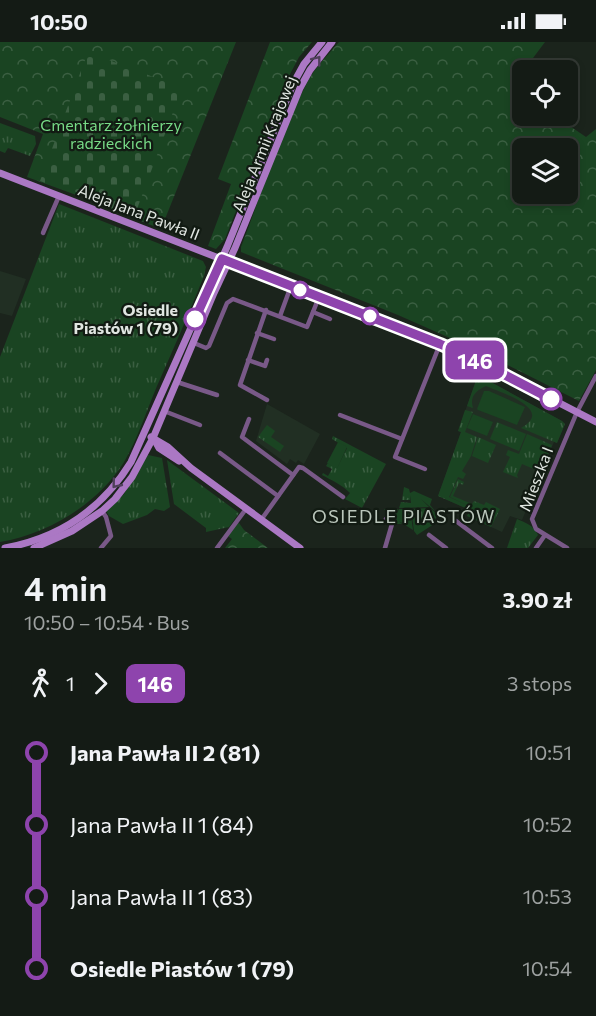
<!DOCTYPE html>
<html lang="en">
<head>
<meta charset="utf-8">
<style>
	:root { --surface:#141b15; --page:#1d241e; --text:#f1f3f6; --muted:#9da1a0; --line:#333934 }
	body { margin:0; font-family:Commissioner,sans-serif; background:var(--page); color:var(--text); height:100vh; display:flex; flex-direction:column; font-size:22px; white-space:nowrap }
	* { box-sizing:border-box; margin:0 }
	p { font-size:20px; color:var(--muted) }
	.icon { flex:none; width:33px; height:33px; fill:none; stroke:currentColor; stroke-width:2; stroke-linecap:round; stroke-linejoin:round }
	.map { position:relative; height:506px; overflow:hidden }
	.sheet { display:flex; flex-direction:column; background:var(--surface); flex:1 }
	.sheet>* { flex:none }
	.badge { padding:0 12px; border-radius:9px; font-size:21px; line-height:39px }
	.controls { position:absolute; left:512px; top:18px; display:grid; gap:12px }
	.controls a { display:grid; place-items:center; width:66px; height:66px; border-radius:9px; background:var(--surface); box-shadow:0 3px 9px #0003,0 0 0 2px var(--line); font-size:30px }
	.map>.badge { position:absolute; translate:-50% -50%; box-shadow:0 0 0 3px #fff }
	.legs { display:flex; align-items:center; gap:9px; height:66px; padding:0 24px; font-size:20px }
	.legs p { margin-inline-start:auto }
	.overview { display:flex; align-items:center; justify-content:space-between; height:102px; padding:0 24px }
	h1 { font-size:33px; font-weight:600; line-height:45px }
	ul { padding:0 24px; list-style:none }
	li { display:flex; align-items:center; gap:21px; height:72px; font-size:22px }
	li i { display:grid; place-items:center; width:9px; height:100%; margin:0 8px; background:currentColor }
	li i::after { content:''; width:15px; height:15px; margin:-8px; border:4px solid; border-radius:50%; background:var(--surface) }
	li p { margin-inline-start:auto }
	li:first-child i { background:linear-gradient(#0000 50%,currentColor 0) }
	li:last-child i { background:linear-gradient(currentColor 50%,#0000 0) }
	.status { display:flex; justify-content:space-between; align-items:center; height:42px; padding:0 30px; background:var(--surface); direction:ltr }
	.status svg { height:16px; fill:currentColor }
	.map>svg:first-child { display:block }
	.built { fill:#212f23 }
	.grass { fill:url(#grass-tufts) }
	.forest { fill:url(#forest-crowns); fill-rule:evenodd }
	.cemetery { fill:url(#cemetery-stones) }
	.pitch { fill:#1a4422 }
	.lines { fill:none; stroke-linecap:round; stroke-linejoin:round }
	.street { stroke:#795988; stroke-width:4.5 }
	.secondary { stroke:#ab78c4; stroke-width:7 }
	.oneway { stroke:#4f405a }
	.line-1-casing { stroke:#fff; stroke-width:14 }
	.line-1 { stroke:#8e44ad; stroke-width:9 }
	.stop-1-dot { fill:#fff; stroke:#8e44ad; stroke-width:3 }
	.labels { text-anchor:middle; stroke-width:4.5; stroke-linejoin:round; paint-order:stroke }
	.park-label { font-size:16px; fill:#78dc87; stroke:#121b13 }
	.street-label { font-size:16px; fill:#e0e6e1; stroke:#121b13 }
	.stop-label { font-size:16px; font-weight:bold; fill:#e0e6e1; stroke:#121b13; text-anchor:end }
	.neighbourhood-label { font-size:18px; letter-spacing:1.5px; fill:#bac6bb; stroke:#121b13 }
</style>
</head>
<body>
<div class="status"><b>10:50</b><svg viewBox="0 0 49 12"><path d="M0 12V9h3v3zM5 12V6h3v6zM10 12V3h3v9zM15 12V0h3v12zM26 1h20v11H26zM47 4h2v5h-2z"/></svg></div>
<div class="map">
<svg width="596" height="506" viewBox="0 0 596 506">
	<defs>
		<pattern id="grass-tufts" width="24" height="20" patternUnits="userSpaceOnUse" patternTransform="scale(1.5)"><rect width="24" height="20" fill="#1a4422"/><path d="M3 7l-1-3M5 7V3M7 7l1-3M15 17l-1-3M17 17v-4M19 17l1-3" fill="none" stroke="#3b5f42"/></pattern>
		<pattern id="forest-crowns" width="20" height="18" patternUnits="userSpaceOnUse" patternTransform="scale(1.5)"><rect width="20" height="18" fill="#1a4422"/><path d="M2 6a3 3 0 1 1 6 0M12 15a3 3 0 1 1 6 0" fill="none" stroke="#3b5f42"/></pattern>
		<pattern id="cemetery-stones" width="16" height="16" patternUnits="userSpaceOnUse" patternTransform="scale(1.5)"><rect width="16" height="16" fill="#1a4422"/><path d="M2 7V4a2 2 0 0 1 4 0v3zM10 15v-3a2 2 0 0 1 4 0v3z" fill="#3b5f42"/></pattern>
	</defs>
	<rect width="100%" height="100%" fill="#1b241c"/>
	<g class="built">
		<path d="M0,229L26,237L12,274L0,271Z"/>
		<path d="M478,333L562,379L565,382L557,401L554,400L522,478L510,474L502,490L467,474L470,468L438,454L461,390L458,389Z"/>
		<path d="M267,362L320,392L304,422L298,418L296,421L290,417L287,422L256,399Z"/>
	</g>
	<g class="grass">
		<path d="M0,81L35,94L36,102L30,114L8,106L5,111L0,109Z"/>
		<path d="M59,162L203,219L206,225L204,234C189,271 173,308 157,344C146,370 138,396 124,420C98,462 48,492 0,500V315Z"/>
		<path d="M478,333L562,379L565,382L557,401L521,386C556,367 499,350 486,344C477,348 469,354 473,366L467,364Z"/>
		<path d="M465,368L473,370L465,390L477,395L471,414L462,429L466,432L463,437L458,435L449,455L473,466L450,455L458,437L464,440L463,443L459,441L453,454L472,462L474,459L484,463L486,460L500,467L491,485L467,474L470,468L438,454L461,390L458,389Z"/>
		<path d="M497,380L526,392L519,409L490,397Z"/>
		<path d="M267,383L275,389L271,395L284,404L280,410L258,395Z"/>
		<path d="M527,392L552,403L541,430L522,422L517,433L518,436L503,430L510,415L506,413L508,408L519,412Z"/>
		<path d="M333,394L386,422L362,466L345,457L350,451C341,442 331,438 322,433L323,431L328,434L332,427L326,424L328,421L337,426L347,406L332,397Z"/>
		<path d="M478,395L496,403L488,421L472,414Z"/>
		<path d="M148,413L162,416L170,465L164,469L155,467L147,473L123,482L109,474L106,469L124,452Z"/>
		<path d="M167,418L239,471L229,485L206,490V486L174,462Z"/>
		<path d="M404,445L409,447L410,451L414,449L432,457L430,463L436,470L421,457L429,465L399,466L401,460L411,461L410,453V458H402Z"/>
		<path d="M430,466L437,472L435,479L431,478L434,482L417,493L414,489L411,467Z"/>
		<path d="M384,467H398L396,474L399,467H410L413,488L399,479L402,482H395L397,478L392,474L394,472L390,469L388,472Z"/>
		<path d="M517,477C526,481 533,483 538,493L528,506H507Z"/>
	</g>
	<g class="forest">
		<path d="M0,0H236L161,187L88,158L98,131L89,126L79,154L27,135L43,92L0,75Z"/>
		<path d="M270,0H312L299,15L288,36L225,197L216,207L208,204L231,142L218,137Z"/>
		<path d="M339,0H545L524,28H522V32L513,44L522,50V74H555L586,95L596,87V328L579,359L484,311L398,273L241,210V205C262,150 280,92 307,41C315,25 328,13 339,0ZM522,106H567V152H522Z"/>
		<path d="M239,481L244,488L268,506H225L232,497L228,494L236,482Z"/>
	</g>
	<path class="cemetery" d="M88,10L182,46L134,175L100,162L101,159L71,148L70,150L40,139Z"/>
	<g class="pitch">
		<path d="M484,349H489L525,365L517,383L478,368L477,367Z"/>
		<path d="M473,372L493,380L487,394L467,386Z"/>
		<path d="M338,400L347,405L337,427L327,421Z"/>
	</g>
	<g class="lines">
		<g class="street">
			<path d="M43,191L59,154"/>
			<path d="M266,268L240,343L267,358"/>
			<path d="M313,270L330,277"/>
			<path d="M280,274L291,244"/>
			<path d="M257,291L274,297"/>
			<path d="M194,301L206,306L209,304L227,261L233,257L307,285L319,255"/>
			<path d="M248,318L265,324L267,318"/>
			<path d="M177,340L217,353"/>
			<path d="M164,369L200,383"/>
			<path d="M340,373L402,397"/>
			<path d="M249,377L242,395L293,433"/>
			<path d="M220,411L278,454"/>
			<path d="M425,427L395,415L440,302"/>
			<path d="M261,478L299,425L303,426L343,455"/>
			<path d="M456,479L492,506"/>
			<path d="M429,493L446,506"/>
			<path d="M101,506L111,494L106,475L102,469"/>
			<path d="M217,506L246,467"/>
			<path d="M385,506L392,482L386,477"/>
			<path d="M536,506L545,493"/>
			<path d="M567,506L536,487L532,477L577,370L596,334"/>
		</g>
		<g class="secondary">
			<path d="M0,131L440,302L480,320L596,380"/>
			<path d="M151,395L168,405L191,426L300,506"/>
			<path d="M154,397L159,406L179,419"/>
			<path d="M5,506C59,496 102,467 131,420L227,205L293,42L304,22L322,0"/>
			<path d="M34,506L72,489L102,469L115,457L132,435L153,396L214,251L235,206L300,46L310,28L332,0"/>
		</g>
	</g>
	<defs><path id="oneway-chevron" d="M-2-3.5L2.5 0L-2 3.5" fill="none" stroke-width="1.6" stroke-linecap="round" stroke-linejoin="round" transform="scale(1.5)"/></defs>
	<g class="oneway">
		<use href="#oneway-chevron" transform="translate(317 18) rotate(-52)"/>
		<use href="#oneway-chevron" transform="translate(116 442) rotate(129)"/>
	</g>
	<g class="lines">
		<g class="line-1-casing">
			<path id="line-1" d="M195,277L222,217L440,302L480,320L551,357"/>
		</g>
		<use href="#line-1" class="line-1"/>
	</g>
	<g class="stop-1-dot">
		<circle cx="300" cy="248" r="8"/>
		<circle cx="370" cy="274" r="8"/>
		<circle cx="195" cy="277" r="10"/>
		<circle cx="551" cy="357" r="10"/>
	</g>
	<g class="labels">
		<g class="park-label">
			<text x="111" y="89">Cmentarz żołnierzy<tspan x="111" dy="18">radzieckich</tspan></text>
		</g>
		<g class="street-label">
			<text transform="translate(264 102) rotate(-68)" y="6">Aleja Armii Krajowej</text>
			<text transform="translate(139 170) rotate(21)" y="6">Aleja Jana Pawła II</text>
			<text transform="translate(536 437) rotate(-69)" y="6">Mieszka I</text>
		</g>
		<g class="stop-label">
			<text x="178" y="274">Osiedle<tspan x="178" dy="18">Piastów 1 (79)</tspan></text>
		</g>
		<g class="neighbourhood-label">
			<text x="404" y="481">OSIEDLE PIASTÓW</text>
		</g>
	</g>
</svg>
<div class="controls">
<a><svg class="icon" aria-label="locate" viewBox="0 0 24 24"><circle cx="12" cy="12" r="6"/><path d="M12 2v4M12 18v4M2 12h4M18 12h4"/></svg></a>
<a><svg class="icon" aria-label="layers" viewBox="0 0 24 24"><path d="M12 4l9 5-9 5-9-5zM3 14l9 5 9-5"/></svg></a>
</div>
<b class="badge" style="left:475px;top:318px;background:#8e44ad;color:#fff">146</b>
</div>
<section class="sheet">
<div class="overview"><div><h1>4 min</h1><p>10:50 – 10:54 · Bus</p></div><b>3.90 zł</b></div>
<div class="legs"><svg class="icon" aria-label="walk" viewBox="0 0 24 24"><circle cx="13" cy="4" r="2"/><path d="M13 8l-2 6 4 7M11 14l-3 7M7 12l3-4h3l4 4"/></svg>1<svg class="icon" aria-label="forward" viewBox="0 0 24 24"><path d="M9 5l7 7-7 7"/></svg><b class="badge" style="background:#8e44ad;color:#fff">146</b><p>3 stops</p></div>
<ul>
<li><i style="color:#8e44ad"></i><b>Jana Pawła II 2 (81)</b><p>10:51</p></li>
<li><i style="color:#8e44ad"></i><span>Jana Pawła II 1 (84)</span><p>10:52</p></li>
<li><i style="color:#8e44ad"></i><span>Jana Pawła II 1 (83)</span><p>10:53</p></li>
<li><i style="color:#8e44ad"></i><b>Osiedle Piastów 1 (79)</b><p>10:54</p></li>
</ul>
</section>
</body>
</html>
